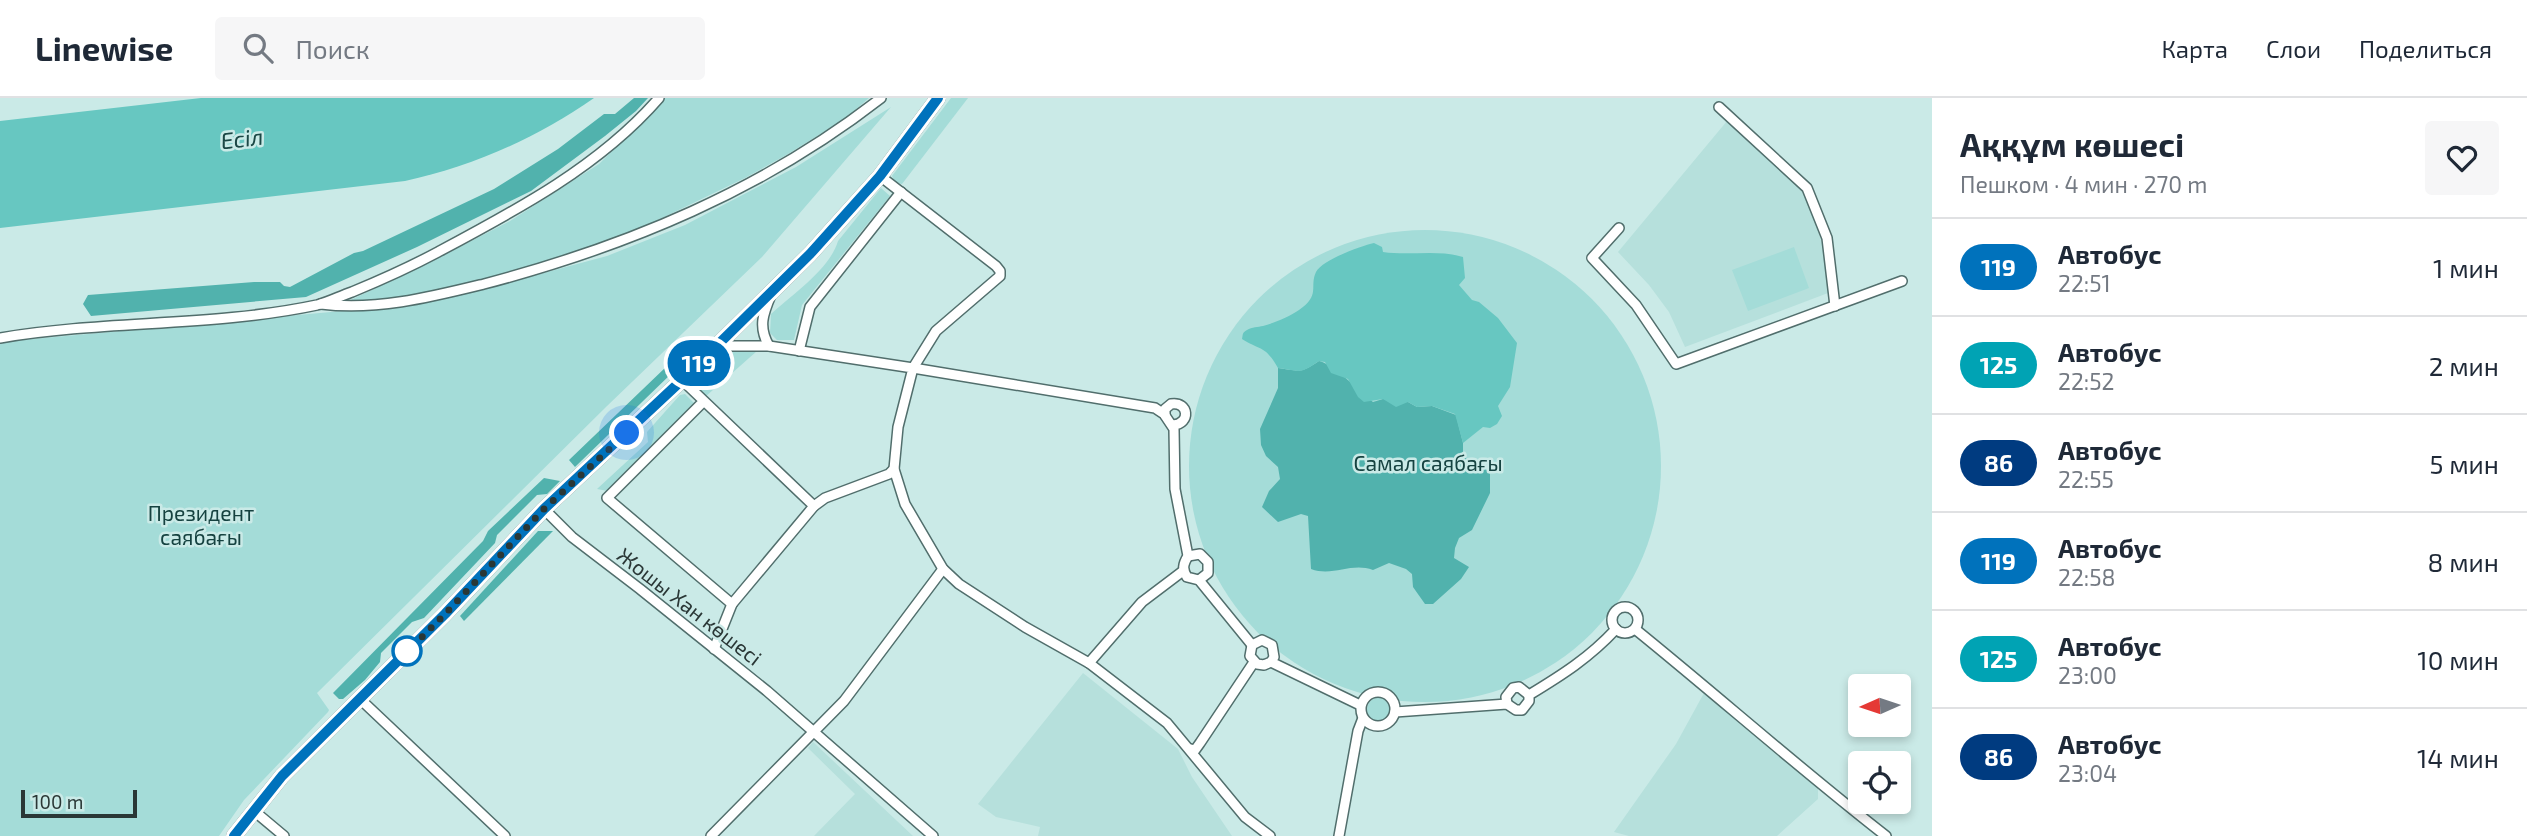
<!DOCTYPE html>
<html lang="ru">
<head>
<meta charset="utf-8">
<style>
	:root { --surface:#fff; --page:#f6f6f7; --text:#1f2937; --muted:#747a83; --line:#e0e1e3 }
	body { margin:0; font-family:"Exo 2",sans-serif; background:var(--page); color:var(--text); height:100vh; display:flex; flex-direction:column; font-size:26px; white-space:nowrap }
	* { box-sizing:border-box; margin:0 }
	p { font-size:23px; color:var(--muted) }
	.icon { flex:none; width:38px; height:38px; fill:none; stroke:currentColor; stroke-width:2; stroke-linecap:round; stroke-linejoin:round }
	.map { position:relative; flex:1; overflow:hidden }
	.drawer { display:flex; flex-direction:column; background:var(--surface); width:595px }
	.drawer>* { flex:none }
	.badge { padding:0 14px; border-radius:23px; font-size:24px; line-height:46px }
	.needle { width:46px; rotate:267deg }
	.fabs { position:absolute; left:1848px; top:576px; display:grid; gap:14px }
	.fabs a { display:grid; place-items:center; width:63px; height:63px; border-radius:7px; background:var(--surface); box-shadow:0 4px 10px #0003; font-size:35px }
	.scale { position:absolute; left:21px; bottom:18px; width:116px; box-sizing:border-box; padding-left:7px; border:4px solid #2a3736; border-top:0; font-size:19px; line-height:24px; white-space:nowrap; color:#2a3736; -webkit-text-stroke:5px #caeae7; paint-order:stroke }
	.you { position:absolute; width:35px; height:35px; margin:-18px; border:5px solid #fff; border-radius:50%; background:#1a73e8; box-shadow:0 0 0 10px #1a73e833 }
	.map>.badge { position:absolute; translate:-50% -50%; box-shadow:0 0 0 4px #fff }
	.round { display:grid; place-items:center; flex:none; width:74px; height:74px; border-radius:7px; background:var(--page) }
	.headline { display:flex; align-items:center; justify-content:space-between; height:119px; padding:0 28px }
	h1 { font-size:33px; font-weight:700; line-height:52px }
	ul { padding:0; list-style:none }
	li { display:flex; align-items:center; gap:21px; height:98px; padding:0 28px; border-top:2px solid var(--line) }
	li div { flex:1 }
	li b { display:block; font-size:26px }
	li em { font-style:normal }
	li .badge { min-width:77px; font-weight:700; text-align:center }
	header { display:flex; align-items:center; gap:42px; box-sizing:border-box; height:98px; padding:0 35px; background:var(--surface); border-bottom:2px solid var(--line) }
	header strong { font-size:33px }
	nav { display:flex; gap:38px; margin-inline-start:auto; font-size:24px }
	.search { width:490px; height:63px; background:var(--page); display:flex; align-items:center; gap:18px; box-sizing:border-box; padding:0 24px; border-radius:7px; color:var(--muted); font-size:26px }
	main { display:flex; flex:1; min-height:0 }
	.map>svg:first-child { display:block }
	.built { fill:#b6e0dc }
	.green { fill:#a4dcd8 }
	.forest { fill:#51b2ad }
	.water { fill:#67c7c1 }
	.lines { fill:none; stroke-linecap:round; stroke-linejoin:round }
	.street-casing { stroke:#516e6c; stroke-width:12 }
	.secondary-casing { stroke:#516e6c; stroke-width:16 }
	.street { stroke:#fff; stroke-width:9 }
	.secondary { stroke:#fff; stroke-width:12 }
	.line-casing { stroke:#fff; stroke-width:16 }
	.line { stroke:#0072bc; stroke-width:10 }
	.walk { stroke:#2a3736; stroke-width:7; stroke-dasharray:0 12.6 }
	.stop-dot { fill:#fff; stroke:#0072bc; stroke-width:3.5 }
	.labels { text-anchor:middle; stroke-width:5; stroke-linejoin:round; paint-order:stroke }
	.park-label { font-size:21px; fill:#154240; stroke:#caeae7 }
	.street-label { font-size:21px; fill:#2a3736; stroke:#caeae7 }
	.water-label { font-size:23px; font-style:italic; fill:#1b4745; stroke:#caeae7 }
</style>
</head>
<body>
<header>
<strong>Linewise</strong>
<div class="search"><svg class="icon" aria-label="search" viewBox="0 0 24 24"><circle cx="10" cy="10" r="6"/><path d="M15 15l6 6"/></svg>Поиск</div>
<nav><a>Карта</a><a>Слои</a><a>Поделиться</a></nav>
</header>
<main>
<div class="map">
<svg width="1932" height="738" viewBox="0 0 1932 738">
	<rect width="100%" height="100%" fill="#caeae7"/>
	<g class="built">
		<path d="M1727,23L1769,55L1798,83L1816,125L1825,156L1828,195L1685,249L1669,214L1649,187L1618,154Z"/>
		<path d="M1083,575L1178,651L1192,679L1232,738H1038L1040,729L996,719L978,706Z"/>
		<path d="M1704,595L1818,690V701L1777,738H1629L1614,734L1676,646Z"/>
		<path d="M813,644L913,738H814L855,696L808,650Z"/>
	</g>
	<g class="green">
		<path d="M665,0H869L846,20L788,56L745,80L627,137L528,171L430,195L342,206L425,167L510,123L599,66Z"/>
		<path d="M951,0H968L902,86L895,85L892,78Z"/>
		<path d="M891,9L762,159L607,308L317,595L329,612L328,614L244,702L219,738H0V244L419,206L510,184L607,158L685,127L796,69Z"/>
		<path d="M881,90L890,98L802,207L794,242H777L770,235L771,216C792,197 830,171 838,143Z"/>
		<circle cx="1425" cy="368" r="236"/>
		<path d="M1794,149L1809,190L1748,213L1732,172Z"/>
		<path d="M731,253H757L705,299L695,286Z"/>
		<path d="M685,296L694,305V309L608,393L597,391L648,344L647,334L680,297Z"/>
		<circle cx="1380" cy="612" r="13"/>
	</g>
	<g class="forest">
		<path d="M634,0H648L636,13L605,38L531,93L417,149L306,199L91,218L83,206L88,197L254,184H280L284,188L290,189L354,155L363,153L494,91L558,51L604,16H615Z"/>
		<path d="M686,240L691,246L674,273L575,369L569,362L667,268L681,242Z"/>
		<path d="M1319,263C1333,266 1361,294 1373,304L1383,301L1408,304L1417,309L1432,308L1456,317L1463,345V359L1483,368L1490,376V395L1472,432L1459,440L1455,450L1454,460L1469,469L1461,481L1433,506H1425L1413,489L1412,476L1406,471L1389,465L1373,472C1351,464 1333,479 1311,471L1308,418L1301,416L1278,424L1262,409L1269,393L1280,381L1278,369L1266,358L1261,347L1260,331L1278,290V270C1300,273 1300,276 1319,263Z"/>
		<path d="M544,380L560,383L547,396L537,397L497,437L495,445L424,520L412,524L381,555L380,564L365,582L343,601H339L333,595L483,443L488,433Z"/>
		<path d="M538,433H553L464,523L460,518Z"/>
	</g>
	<g class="water">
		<path d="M201,0H594C537,40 473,68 405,83L0,130V23Z"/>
		<path d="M1374,145L1382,149L1383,154C1410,158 1437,151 1463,159L1465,180L1459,187L1472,202L1479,204L1498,220L1517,245L1510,289L1498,308L1502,318L1497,326L1490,330L1483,329L1463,345L1455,316L1432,308L1417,309L1408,304L1396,309L1383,301L1364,304L1358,299L1348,281L1331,275L1325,264L1319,263C1299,277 1301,273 1278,270C1265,247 1261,253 1242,241C1243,236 1242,235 1247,232C1252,229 1258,229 1263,228C1274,225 1289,219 1299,212C1321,197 1309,189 1316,174C1322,162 1361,148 1374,145Z"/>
	</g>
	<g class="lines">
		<g class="street-casing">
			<g id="street">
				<path d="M1719,9L1807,90L1827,140L1835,208"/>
				<path d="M880,78L996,168L1000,173V178L936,233L913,270L1155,310L1164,316L1174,331L1175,391L1188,458C1183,466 1182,471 1187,479L1199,482L1252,547"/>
				<path d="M1619,130L1592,160L1636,207L1676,266L1902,183"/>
				<path d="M321,206C376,213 431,199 484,186C628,148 763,92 881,0"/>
				<path d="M0,240C105,222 213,229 317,207C329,204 340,198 352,194C381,182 410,169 438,154C517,112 600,68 659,0"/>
				<path d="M717,248H769L913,270L898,329L894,371L905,406L943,471L959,486L1025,529L1089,565L1167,625L1245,719L1270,738"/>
				<path d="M769,248C758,229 763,216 771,197"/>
				<path d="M799,253L810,209L901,94"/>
				<path d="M682,282L814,408L732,506L607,400L704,303"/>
				<path d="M1165,317V311L1171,306C1189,303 1191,326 1173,327"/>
				<path d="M814,408L825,400L889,376L894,371"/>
				<path d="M544,411L572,439L640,491L767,593L933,738"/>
				<path d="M1188,458L1200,456L1208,464V475L1199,482"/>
				<circle cx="1625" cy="522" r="13"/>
				<path d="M1635,531C1719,599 1800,671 1886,738"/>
				<path d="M714,551L732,506"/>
				<path d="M1271,564L1274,559L1272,547L1262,542L1252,547L1250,558L1257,566L1264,567L1271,564L1360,607"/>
				<path d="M1089,565L1142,504L1183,473"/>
				<circle cx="1378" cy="611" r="17"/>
				<path d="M359,600L505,738"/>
				<path d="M1507,606L1506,599L1513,590L1519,589L1529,597"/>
				<path d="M1395,614L1507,606L1516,612H1522L1529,603V597C1562,577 1589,560 1616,531"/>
				<path d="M1191,651L1195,652L1200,645L1254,564"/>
				<path d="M253,712L284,738"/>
				<path d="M711,738L844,603L943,471"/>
				<path d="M1339,738L1358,633L1363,620"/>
			</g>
		</g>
		<g class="secondary-casing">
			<path id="secondary" d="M234,738L282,678L445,516L544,411L682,282L810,156L880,78L938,0"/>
		</g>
		<use href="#street" class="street"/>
		<use href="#secondary" class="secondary"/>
	</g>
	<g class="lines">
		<g class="line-casing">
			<path id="line" d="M234,738L282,678L445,516L544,411L682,282L810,156L880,78L938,0"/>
		</g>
		<use href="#line" class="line"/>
		<path class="walk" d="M407,553L406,555L445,516L544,411L627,335"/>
	</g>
	<circle class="stop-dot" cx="407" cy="553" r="14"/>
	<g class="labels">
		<g class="park-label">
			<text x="1428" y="373">Самал саябағы</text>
			<text x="201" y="423">Президент<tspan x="201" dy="24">саябағы</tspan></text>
		</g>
		<g class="street-label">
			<text transform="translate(689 509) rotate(38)" y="7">Жошы Хан көшесі</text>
		</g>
		<g class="water-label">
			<text transform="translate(242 41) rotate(-7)" y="8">Есіл</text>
		</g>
	</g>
</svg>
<div class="fabs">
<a><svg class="needle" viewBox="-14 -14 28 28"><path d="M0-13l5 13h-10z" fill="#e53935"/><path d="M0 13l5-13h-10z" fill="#747a83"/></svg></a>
<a><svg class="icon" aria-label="locate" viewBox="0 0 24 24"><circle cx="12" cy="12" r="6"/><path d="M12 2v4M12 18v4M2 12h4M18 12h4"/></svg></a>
</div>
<div class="scale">100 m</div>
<div class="you" style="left:627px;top:335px"></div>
<b class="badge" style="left:699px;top:265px;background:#0072bc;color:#fff">119</b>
</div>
<section class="drawer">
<div class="headline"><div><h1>Аққұм көшесі</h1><p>Пешком · 4 мин · 270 m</p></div><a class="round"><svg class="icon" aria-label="heart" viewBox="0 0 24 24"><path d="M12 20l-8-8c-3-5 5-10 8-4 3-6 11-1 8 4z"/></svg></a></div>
<ul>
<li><span class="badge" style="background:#0072bc;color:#fff">119</span><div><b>Автобус</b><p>22:51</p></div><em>1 мин</em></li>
<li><span class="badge" style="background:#00a3b4;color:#fff">125</span><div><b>Автобус</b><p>22:52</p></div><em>2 мин</em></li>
<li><span class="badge" style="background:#003b80;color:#fff">86</span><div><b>Автобус</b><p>22:55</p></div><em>5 мин</em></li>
<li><span class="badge" style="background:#0072bc;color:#fff">119</span><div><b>Автобус</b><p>22:58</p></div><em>8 мин</em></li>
<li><span class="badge" style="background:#00a3b4;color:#fff">125</span><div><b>Автобус</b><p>23:00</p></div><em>10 мин</em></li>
<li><span class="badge" style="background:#003b80;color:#fff">86</span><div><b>Автобус</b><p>23:04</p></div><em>14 мин</em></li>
</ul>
</section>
</main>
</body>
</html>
